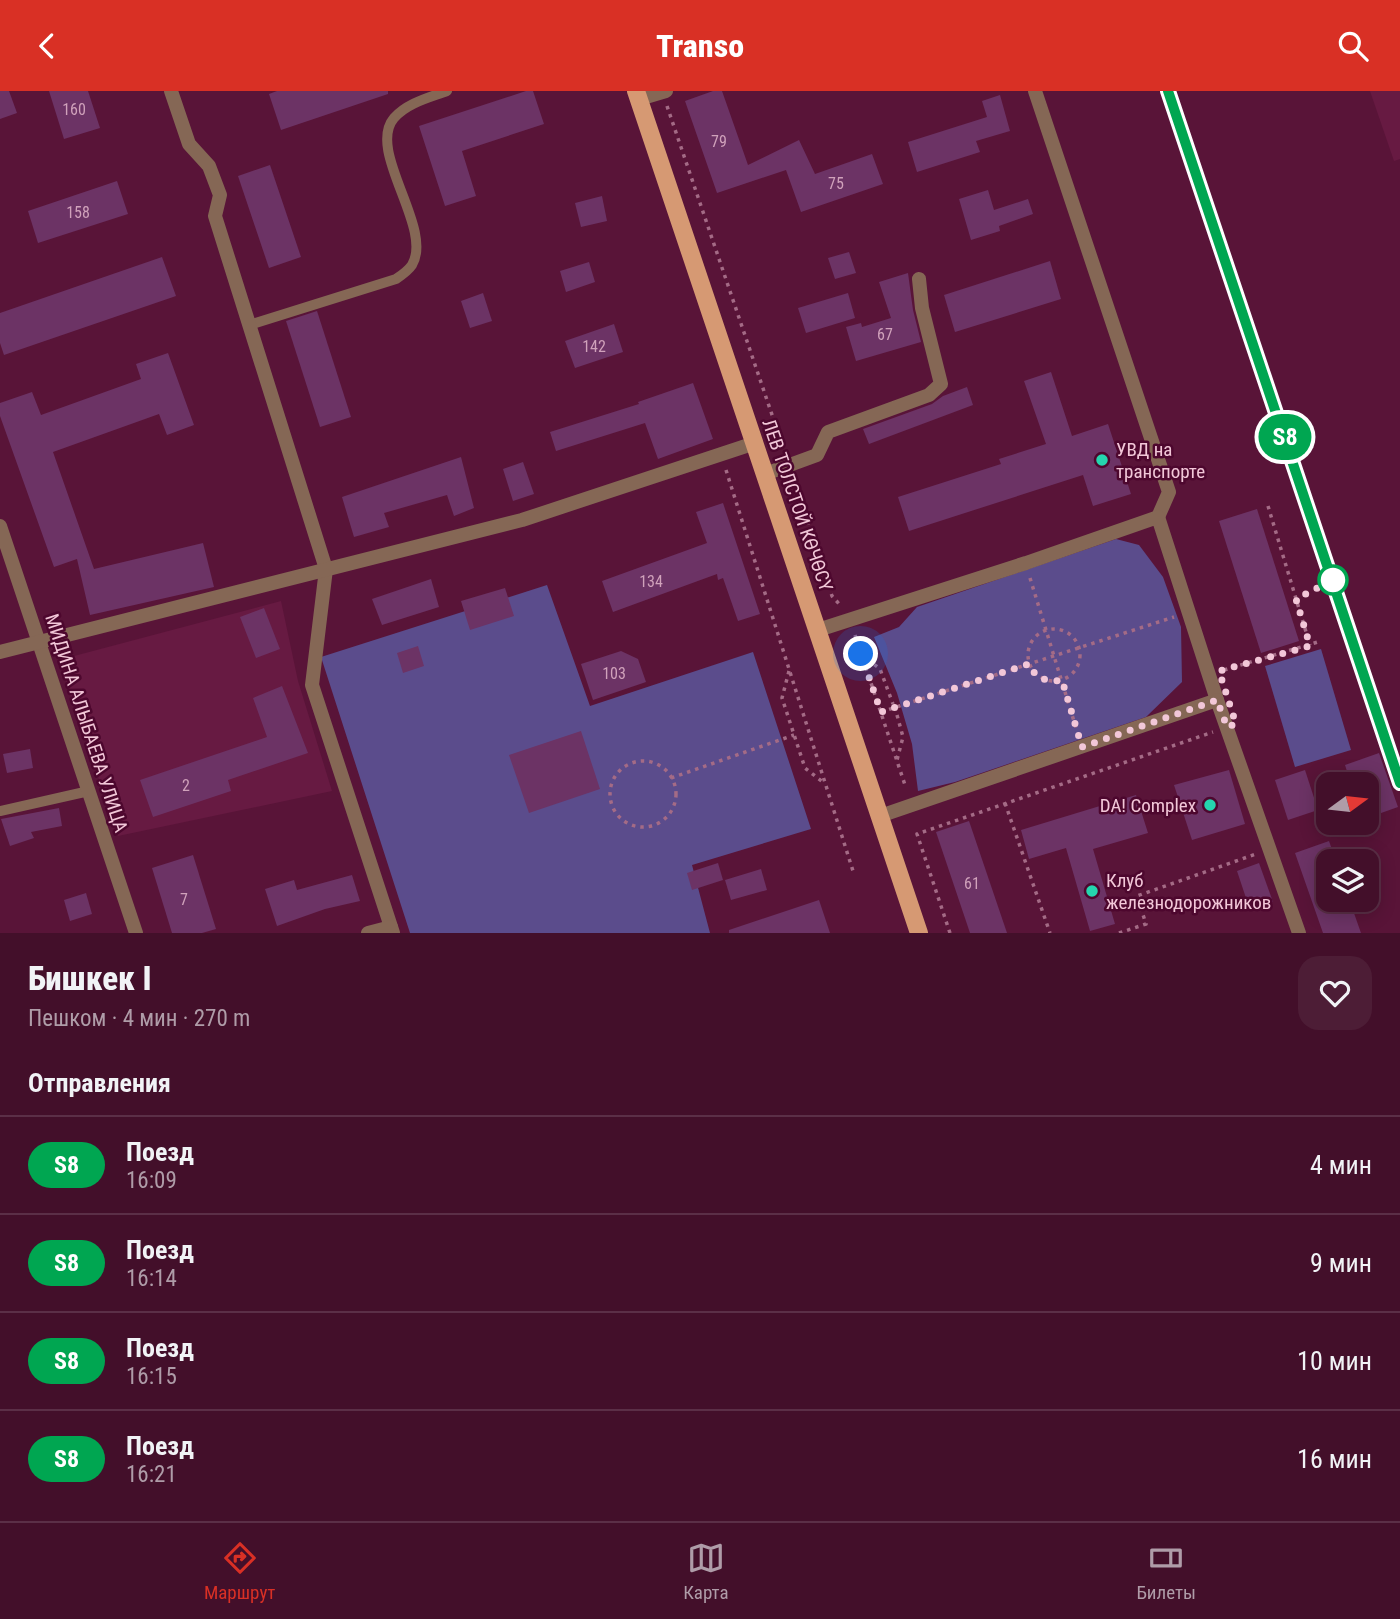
<!DOCTYPE html>
<html lang="ru">
<head>
<meta charset="utf-8">
<style>
	:root { --surface:#430f2a; --page:#4d1d36; --text:#f1f3f6; --muted:#af9ca8; --line:#5b2f47; --accent:#d93025 }
	body { margin:0; font-family:"Roboto Condensed",sans-serif; background:var(--page); color:var(--text); height:100vh; display:flex; flex-direction:column; font-size:26px; white-space:nowrap }
	* { box-sizing:border-box; margin:0 }
	p { font-size:23px; color:var(--muted) }
	.icon { flex:none; width:38px; height:38px; fill:none; stroke:currentColor; stroke-width:2; stroke-linecap:round; stroke-linejoin:round }
	.map { position:relative; height:842px; overflow:hidden }
	.details { display:flex; flex-direction:column; background:var(--surface); flex:1 }
	.details>* { flex:none }
	.badge { padding:0 14px; border-radius:23px; font-size:24px; line-height:46px }
	.needle { width:46px; rotate:75deg }
	.controls { position:absolute; left:1316px; top:681px; display:grid; gap:14px }
	.controls a { display:grid; place-items:center; width:63px; height:63px; border-radius:14px; background:var(--surface); box-shadow:0 4px 18px #0003,0 0 0 2px var(--line); font-size:35px }
	.you { position:absolute; width:35px; height:35px; margin:-18px; border:5px solid #fff; border-radius:50%; background:#1a73e8; box-shadow:0 0 0 10px #1a73e833 }
	.map>.badge { position:absolute; translate:-50% -50%; box-shadow:0 0 0 4px #fff }
	h2 { padding:0 28px; font-size:26px; line-height:63px }
	.round { display:grid; place-items:center; flex:none; width:74px; height:74px; border-radius:21px; background:var(--page) }
	.summary { display:flex; align-items:center; justify-content:space-between; height:119px; padding:0 28px }
	h1 { font-size:33px; font-weight:800; line-height:52px }
	ul { padding:0; list-style:none }
	li { display:flex; align-items:center; gap:21px; height:98px; padding:0 28px; border-top:2px solid var(--line) }
	li div { flex:1 }
	li b { display:block; font-size:26px }
	li em { font-style:normal }
	li .badge { min-width:77px; font-weight:700; text-align:center }
	header { display:flex; justify-content:space-between; align-items:center; height:91px; padding:0 28px; background:var(--accent); color:#fff; font-size:32px; font-weight:800 }
	.tab-bar { display:flex; justify-content:space-around; align-items:center; height:98px; border-top:2px solid var(--line); background:var(--surface); font-size:19px; color:var(--muted) }
	.tab-bar a { display:grid; justify-items:center; gap:4px }
	.tab-bar .selected { color:var(--accent) }
	.map>svg:first-child { display:block }
	.built { fill:#671a42 }
	.green { fill:#5b4c8c }
	.building { fill:#6c3365 }
	.lines { fill:none; stroke-linecap:round; stroke-linejoin:round }
	.path { stroke:#a46b86; stroke-width:3.5; stroke-dasharray:3.5 5; stroke-linecap:butt }
	.lane { stroke:#856755; stroke-width:10 }
	.street { stroke:#856755; stroke-width:14 }
	.primary { stroke:#d69973; stroke-width:18 }
	.rail { stroke:#aa738d; stroke-width:5; stroke-dasharray:3.5 7; stroke-linecap:butt }
	.line-casing { stroke:#fff; stroke-width:16 }
	.line { stroke:#00a651; stroke-width:10 }
	.walk { stroke:#f2c7d8; stroke-width:7; stroke-dasharray:0 12.6 }
	.poi-dot { fill:#25d5ae; stroke:#4d072e; stroke-width:2.5 }
	.stop-dot { fill:#fff; stroke:#00a651; stroke-width:3.5 }
	.labels { text-anchor:middle; stroke-width:5; stroke-linejoin:round; paint-order:stroke }
	.number-label { font-size:16px; fill:#d0a2bb }
	.poi-label { font-size:19px; fill:#f2c7d8; stroke:#4d072e; text-anchor:start }
	.street-label { font-size:19px; fill:#f2c7d8; stroke:#4d072e }
</style>
</head>
<body>
<header><svg class="icon" aria-label="back" viewBox="0 0 24 24"><path d="M15 5l-7 7 7 7"/></svg>Transo<svg class="icon" aria-label="search" viewBox="0 0 24 24"><circle cx="10" cy="10" r="6"/><path d="M15 15l6 6"/></svg></header>
<div class="map">
<svg width="1400" height="842" viewBox="0 0 1400 842">
	<rect width="100%" height="100%" fill="#591438"/>
	<g class="built">
		<path d="M1370,0H1400V68L1394,70Z"/>
		<path d="M281,510L298,590L332,700L118,745L59,569Z"/>
	</g>
	<g class="green">
		<path d="M1116,448L1139,454L1163,486L1181,536L1182,591L1146,626L955,691L918,700L912,653L897,602L874,546L899,536L917,516Z"/>
		<path d="M547,494L590,615L753,561L811,738L692,774L710,842H410L321,566Z"/>
		<path d="M1321,558L1351,659L1295,676L1265,575Z"/>
	</g>
	<g class="building">
		<path d="M0,0H9L17,22L0,28Z"/>
		<path d="M49,0H88L100,37L64,48Z"/>
		<path d="M277,0H388V3L281,39L269,3Z"/>
		<path d="M526,0H533L544,33L462,60L476,105L445,115L419,35Z"/>
		<path d="M713,0H722L748,74L799,49L815,83L872,63L883,93L801,121L786,79L717,102L685,10Z"/>
		<path d="M1000,4L1010,40L976,50L980,61L917,81L908,51L987,26L982,10Z"/>
		<path d="M270,74L301,166L269,177L238,85Z"/>
		<path d="M117,90L128,123L38,152L28,120Z"/>
		<path d="M988,99L994,119L1028,108L1033,123L999,135L1000,140L971,149L959,108Z"/>
		<path d="M602,105L607,130L581,136L575,112Z"/>
		<path d="M849,161L856,182L835,188L828,167Z"/>
		<path d="M162,166L176,205L4,264L0,252V222Z"/>
		<path d="M1050,170L1061,208L955,241L944,204Z"/>
		<path d="M589,171L595,191L566,201L560,180Z"/>
		<path d="M908,182L913,219L921,251L856,270L846,236L861,232L862,236L891,227L879,191Z"/>
		<path d="M483,202L492,230L470,237L461,210Z"/>
		<path d="M848,202L855,227L806,242L798,217Z"/>
		<path d="M317,220L351,326L320,336L286,230Z"/>
		<path d="M614,233L623,261L575,277L565,250Z"/>
		<path d="M168,262L194,334L167,344L159,323L53,361L94,478L203,452L214,496L90,524L77,468L54,476L0,325V312L32,301L41,324L141,288L136,273Z"/>
		<path d="M1051,281L1072,345L1108,333L1131,403L1093,415L1083,384L909,440L898,406L1001,373L999,368L1046,353L1024,290Z"/>
		<path d="M693,292L713,348L658,368L645,332L556,360L550,341L639,313L638,311Z"/>
		<path d="M967,296L973,314L869,353L863,338L932,313L943,305Z"/>
		<path d="M461,366L474,417L454,425L447,404L384,422L389,436L354,446L342,406Z"/>
		<path d="M523,371L534,403L513,410L503,378Z"/>
		<path d="M723,412L760,523L738,530L723,487L718,489L717,483L613,521L602,490L707,452L696,421Z"/>
		<path d="M1257,418L1299,550L1261,562L1219,430Z"/>
		<path d="M431,488L439,516L382,534L372,508Z"/>
		<path d="M505,497L514,525L470,539L461,510Z"/>
		<path d="M264,517L280,558L256,567L240,526Z"/>
		<path d="M418,555L424,575L403,582L397,562Z"/>
		<path d="M621,560L638,568L646,591L593,609L581,573Z"/>
		<path d="M282,595L308,662L228,689L231,700L153,726L140,689L267,646L253,607Z"/>
		<path d="M581,640L600,698L529,722L509,664Z"/>
		<path d="M30,658L33,677L7,682L3,663Z"/>
		<path d="M1379,662L1398,716L1367,727V693H1351L1345,674Z"/>
		<path d="M1229,679L1245,733L1192,749L1174,694Z"/>
		<path d="M1305,679L1318,719L1288,729L1275,689Z"/>
		<path d="M1136,704L1148,742L1093,758L1115,833L1090,840L1066,757L1029,768L1021,739Z"/>
		<path d="M59,717L62,735L31,741L34,747L10,755L1,728Z"/>
		<path d="M969,730L1007,842H970L936,741Z"/>
		<path d="M1329,750L1336,770H1328V808H1349L1361,842H1323L1295,762Z"/>
		<path d="M193,764L216,838L202,842H172L152,777Z"/>
		<path d="M718,772L723,789L692,799L687,782Z"/>
		<path d="M1259,772L1273,811L1250,819L1237,780Z"/>
		<path d="M761,778L767,799L731,809L725,789Z"/>
		<path d="M352,784L360,810L325,818L277,835L265,798L294,789L297,799Z"/>
		<path d="M86,802L92,823L70,830L64,809Z"/>
		<path d="M819,809L830,842H729V839Z"/>
	</g>
	<g class="lines">
		<g class="path">
			<path d="M667,15L784,359"/>
			<path d="M726,379L853,780"/>
			<path d="M794,390L832,505L842,516"/>
			<path d="M1268,415L1310,554"/>
			<path d="M1030,487L1077,640"/>
			<circle cx="1054" cy="564" r="26"/>
			<path d="M855,544L906,697"/>
			<path d="M861,563L880,578L893,613"/>
			<path d="M1224,579L1321,550"/>
			<path d="M789,580L782,607L805,677L824,692"/>
			<path d="M881,621L1174,526"/>
			<path d="M897,624L903,646L897,669"/>
			<circle cx="643" cy="703" r="33"/>
			<path d="M671,687L794,644"/>
			<path d="M1005,712L1050,842"/>
			<path d="M950,842L917,743L1213,641"/>
			<path d="M1119,842L1146,833L1137,805L1256,763"/>
		</g>
		<g class="lane">
			<path d="M249,234L396,188C402,184 408,180 412,174C434,137 366,60 394,27C407,12 428,7 447,0"/>
			<path d="M0,720L89,700"/>
		</g>
		<g class="street">
			<path d="M171,0L189,53L209,75L220,104L215,125L326,478L312,594L393,842"/>
			<path d="M1035,0L1169,401L1158,426"/>
			<path d="M639,8L666,0"/>
			<path d="M765,383L817,364L828,341L929,304L941,293L922,217L919,188"/>
			<path d="M0,435L136,842"/>
			<path d="M818,539L1026,472L1158,426L1217,609L880,725"/>
			<path d="M0,561L522,429L755,352"/>
			<path d="M1217,609L1299,842"/>
			<path d="M368,842L391,836"/>
		</g>
		<path class="primary" d="M636,0L919,842"/>
		<path class="rail" d="M1168,0L1400,692"/>
	</g>
	<g class="lines">
		<g class="line-casing">
			<path id="line" d="M1168,0L1400,692"/>
		</g>
		<use href="#line" class="line"/>
		<path class="walk" d="M861,563L881,621L1029,573C1035,587 1047,592 1062,589L1082,656L1217,609L1227,636L1236,633L1219,580L1310,555L1296,508L1333,489"/>
	</g>
	<g class="poi-dot">
		<circle cx="1102" cy="369" r="7"/>
		<circle cx="1210" cy="714" r="7"/>
		<circle cx="1092" cy="800" r="7"/>
	</g>
	<circle class="stop-dot" cx="1333" cy="489" r="14"/>
	<g class="labels">
		<g class="number-label">
			<text x="74" y="24">160</text>
			<text x="719" y="56">79</text>
			<text x="836" y="98">75</text>
			<text x="78" y="127">158</text>
			<text x="885" y="249">67</text>
			<text x="594" y="261">142</text>
			<text x="651" y="496">134</text>
			<text x="614" y="588">103</text>
			<text x="186" y="700">2</text>
			<text x="972" y="798">61</text>
			<text x="184" y="814">7</text>
		</g>
		<g class="poi-label">
			<text x="1116" y="365">УВД на<tspan x="1116" dy="22">транспорте</tspan></text>
			<text x="1196" y="721" text-anchor="end">DA! Complex</text>
			<text x="1106" y="796">Клуб<tspan x="1106" dy="22">железнодорожников</tspan></text>
		</g>
		<g class="street-label">
			<text transform="translate(798 414) rotate(71)" y="7">ЛЕВ ТОЛСТОЙ КӨЧӨСҮ</text>
			<text transform="translate(87 632) rotate(72)" y="7">МИДИНА АЛЫБАЕВА УЛИЦА</text>
		</g>
	</g>
</svg>
<div class="controls">
<a><svg class="needle" viewBox="-14 -14 28 28"><path d="M0-13l5 13h-10z" fill="#e53935"/><path d="M0 13l5-13h-10z" fill="#af9ca8"/></svg></a>
<a><svg class="icon" aria-label="layers" viewBox="0 0 24 24"><path d="M12 4l9 5-9 5-9-5zM3 14l9 5 9-5"/></svg></a>
</div>
<div class="you" style="left:861px;top:563px"></div>
<b class="badge" style="left:1285px;top:346px;background:#00a651;color:#fff">S8</b>
</div>
<section class="details">
<div class="summary"><div><h1>Бишкек I</h1><p>Пешком · 4 мин · 270 m</p></div><a class="round"><svg class="icon" aria-label="heart" viewBox="0 0 24 24"><path d="M12 20l-8-8c-3-5 5-10 8-4 3-6 11-1 8 4z"/></svg></a></div>
<h2>Отправления</h2>
<ul>
<li><span class="badge" style="background:#00a651;color:#fff">S8</span><div><b>Поезд</b><p>16:09</p></div><em>4 мин</em></li>
<li><span class="badge" style="background:#00a651;color:#fff">S8</span><div><b>Поезд</b><p>16:14</p></div><em>9 мин</em></li>
<li><span class="badge" style="background:#00a651;color:#fff">S8</span><div><b>Поезд</b><p>16:15</p></div><em>10 мин</em></li>
<li><span class="badge" style="background:#00a651;color:#fff">S8</span><div><b>Поезд</b><p>16:21</p></div><em>16 мин</em></li>
</ul>
</section>
<nav class="tab-bar">
<a class="selected"><svg class="icon" aria-label="directions" viewBox="0 0 24 24"><path d="M12 3l9 9-9 9-9-9zM9 14v-3h6M13 9l2 2-2 2"/></svg>Маршрут</a>
<a><svg class="icon" aria-label="map" viewBox="0 0 24 24"><path d="M3 6l6-2 6 2 6-2v14l-6 2-6-2-6 2zM9 4v14M15 6v14"/></svg>Карта</a>
<a><svg class="icon" aria-label="tickets" viewBox="0 0 24 24"><path d="M3 7h18v10H3zM15 7v10"/></svg>Билеты</a>
</nav>
</body>
</html>
